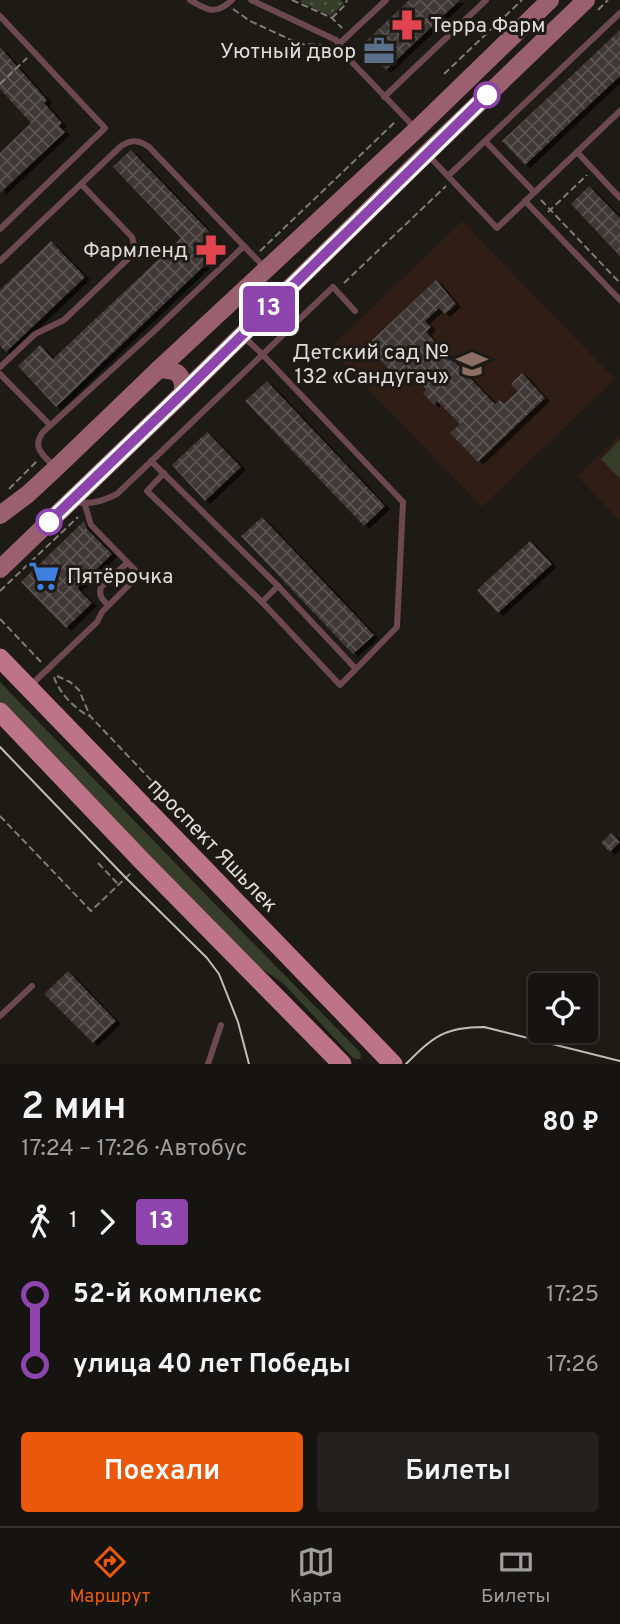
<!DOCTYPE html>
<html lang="ru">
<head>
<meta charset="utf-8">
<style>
	:root { --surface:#161410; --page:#23211e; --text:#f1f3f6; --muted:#9e9e9f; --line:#353330; --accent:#ea580c }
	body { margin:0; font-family:Overpass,sans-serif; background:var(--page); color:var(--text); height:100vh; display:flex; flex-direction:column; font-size:26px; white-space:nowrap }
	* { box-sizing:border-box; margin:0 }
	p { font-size:23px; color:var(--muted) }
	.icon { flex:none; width:38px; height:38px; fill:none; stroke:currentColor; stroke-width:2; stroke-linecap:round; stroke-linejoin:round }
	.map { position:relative; height:1064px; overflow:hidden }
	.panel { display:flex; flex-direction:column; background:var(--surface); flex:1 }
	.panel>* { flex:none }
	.badge { padding:0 14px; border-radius:5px; font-size:24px; line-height:46px }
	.controls { position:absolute; left:528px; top:973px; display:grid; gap:14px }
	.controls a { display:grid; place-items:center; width:70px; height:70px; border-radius:7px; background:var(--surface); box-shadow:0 2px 5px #0004,0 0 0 2px var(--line); font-size:35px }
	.map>.badge { position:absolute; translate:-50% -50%; box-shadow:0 0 0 4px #fff }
	.legs { display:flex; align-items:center; gap:10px; height:77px; padding:0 21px; font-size:23px }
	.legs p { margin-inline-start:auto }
	.overview { display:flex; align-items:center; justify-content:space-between; height:119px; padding:0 21px }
	h1 { font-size:38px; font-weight:600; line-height:52px }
	.button { display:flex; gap:14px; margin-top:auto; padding:14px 21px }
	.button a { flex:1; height:80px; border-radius:7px; background:var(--accent); color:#fff; font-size:28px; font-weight:600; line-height:80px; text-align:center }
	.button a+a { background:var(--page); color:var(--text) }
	ul { padding:0 21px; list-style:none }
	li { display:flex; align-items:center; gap:24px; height:70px; font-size:26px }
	li i { display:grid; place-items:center; width:10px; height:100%; margin:0 9px; background:currentColor }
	li i::after { content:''; width:18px; height:18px; margin:-9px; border:5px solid; border-radius:50%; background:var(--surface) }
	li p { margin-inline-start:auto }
	li:first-child i { background:linear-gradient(#0000 50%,currentColor 0) }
	li:last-child i { background:linear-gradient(currentColor 50%,#0000 0) }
	.menu { display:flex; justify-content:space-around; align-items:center; height:98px; border-top:2px solid var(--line); background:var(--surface); font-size:19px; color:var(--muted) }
	.menu a { display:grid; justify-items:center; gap:4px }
	.menu .current { color:var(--accent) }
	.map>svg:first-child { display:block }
	.education { fill:#2f1d16 }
	.grass { fill:#363e2a }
	.park { fill:url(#park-dots) }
	.building { fill:url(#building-cross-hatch); filter:url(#shadow) }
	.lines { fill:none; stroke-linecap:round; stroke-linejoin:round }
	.path { stroke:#7f7c78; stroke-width:2; stroke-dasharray:7 3.5; stroke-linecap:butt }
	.lane { stroke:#6c4851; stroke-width:6 }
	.secondary { stroke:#9a6070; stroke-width:18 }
	.primary { stroke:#bd7388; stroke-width:19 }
	.tram { stroke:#c1bfbc; stroke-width:2 }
	.line-1-casing { stroke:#fff; stroke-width:16 }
	.line-1 { stroke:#8e44ad; stroke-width:10 }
	.stop-1-dot { fill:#fff; stroke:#8e44ad; stroke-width:3.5 }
	.labels { text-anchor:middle; stroke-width:6; stroke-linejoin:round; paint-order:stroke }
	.poi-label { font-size:21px; fill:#dfddda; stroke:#1e1a16; text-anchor:end }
	.street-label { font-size:21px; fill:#dfddda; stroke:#1e1a16 }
</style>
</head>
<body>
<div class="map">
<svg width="620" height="1064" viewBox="0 0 620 1064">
	<defs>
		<pattern id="park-dots" width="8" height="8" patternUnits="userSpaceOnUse" patternTransform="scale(1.75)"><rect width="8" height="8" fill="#363e2a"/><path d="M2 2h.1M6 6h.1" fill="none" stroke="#535948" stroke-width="1.8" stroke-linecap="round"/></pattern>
		<pattern id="building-cross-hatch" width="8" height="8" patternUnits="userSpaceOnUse" patternTransform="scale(1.75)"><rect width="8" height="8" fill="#3f3836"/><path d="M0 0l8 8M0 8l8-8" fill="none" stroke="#5a5452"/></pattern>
		<filter id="shadow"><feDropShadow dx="5" dy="3" stdDeviation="0" flood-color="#0009"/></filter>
	</defs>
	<rect width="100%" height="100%" fill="#1e1a16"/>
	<g class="education">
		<path d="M462,221L615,379L482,507L329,349Z"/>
		<path d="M620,435V521L577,476Z"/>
	</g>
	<g class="grass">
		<path d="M620,440V479L601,459Z"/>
		<path d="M0,682L212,901L359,1051L361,1056L360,1059H356L353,1058L283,983L253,963L0,703Z"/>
	</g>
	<path class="park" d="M302,0H341L344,3L331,16L300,2Z"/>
	<g class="building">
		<path d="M409,0H460L386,70L362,45Z"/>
		<path d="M620,30V76L525,165L502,141Z"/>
		<path d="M0,47L47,100L44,103L62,123L59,126L65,132L0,193V153L31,123L0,89Z"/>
		<path d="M131,150L224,247L56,407L18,366L40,345L53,359L181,238L113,167Z"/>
		<path d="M589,186L620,218V256L571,204Z"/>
		<path d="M51,241L85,277L6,352L0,346V290Z"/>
		<path d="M436,280L456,304L445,314L439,308L425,321L431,327L426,332L495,404L500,400L504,404L518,391L511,384L522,373L545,398L478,462L450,433L460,424L437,401L434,405L423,393L426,389L406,368L396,377L367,345Z"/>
		<path d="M267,381L385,506L364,526L245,401Z"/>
		<path d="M207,432L241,467L205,501L172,465Z"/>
		<path d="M262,517L374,635L353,654L241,536Z"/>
		<path d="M84,521L87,529L112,554L77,588L92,603L66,628L21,582Z"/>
		<path d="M530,541L552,564L498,613L477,590Z"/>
		<path d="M611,833L620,842L610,852L601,843Z"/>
		<path d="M68,971L116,1021L93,1043L44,994Z"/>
	</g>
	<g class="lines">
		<g class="path">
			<path d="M292,0L332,18L342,28"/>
			<path d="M233,9L250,21L300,44L324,45"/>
			<path d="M598,10L608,0"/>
			<path d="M332,18L345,5L347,0"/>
			<path d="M444,74L522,0"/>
			<path d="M0,84L27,58"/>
			<path d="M541,200L620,283"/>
			<path d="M548,212L587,175"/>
			<path d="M260,251L395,122"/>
			<path d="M344,283L446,186"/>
			<path d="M9,489L38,460"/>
			<path d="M0,591L78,517"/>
			<path d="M0,619L41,662"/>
			<path d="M57,676L70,682L79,690L90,716L188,819L183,824"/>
			<path d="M54,677C59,693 75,709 89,716"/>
			<path d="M0,816L91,911L131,873"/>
			<path d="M98,863L118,884"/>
		</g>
		<g class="lane">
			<path d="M190,0C207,10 215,16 232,0"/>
			<path d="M251,0L336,40L347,57L414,127"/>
			<path d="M0,16L105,128L0,229"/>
			<path d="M339,44L386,0"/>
			<path d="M384,97L486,0"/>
			<path d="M577,152L620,198"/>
			<path d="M428,155L497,228L620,111"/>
			<path d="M448,176L485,141"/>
			<path d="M534,192L485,141L620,13"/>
			<path d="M525,201L620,300"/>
			<path d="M0,261L121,146C132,139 139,140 149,147L265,268"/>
			<path d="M244,337L263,355L403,502L397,627L356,669L278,586L262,602L340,685L356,669"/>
			<path d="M0,367L35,334L64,320L132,255L135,249L132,237L81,184"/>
			<path d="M0,374L50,425"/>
			<path d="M151,461L278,586"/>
			<path d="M54,467C44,455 31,448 43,432L152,333L244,246"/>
			<path d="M164,473L147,491L262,602"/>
			<path d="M75,502C91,505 103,501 117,494L333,287L355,311"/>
			<path d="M108,605C103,600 98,596 101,587L127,563"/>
			<path d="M30,686L97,622L102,612L137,577L136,571L91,525L84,502"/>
			<path d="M0,1016L32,986"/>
			<path d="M208,1064L221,1025"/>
		</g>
		<g class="secondary">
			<path d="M159,369C178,370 184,374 183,393"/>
			<path d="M0,515L28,494L56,468L159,369L416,130L550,0"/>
			<path d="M0,569L183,393L426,154L586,0"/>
		</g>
		<g class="primary">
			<path d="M0,658L393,1064"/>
			<path d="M0,712L143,862L342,1064"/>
		</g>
		<g class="tram">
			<path d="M0,747L126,878L207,958L219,974L238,1022L249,1064"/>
			<path d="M406,1064C433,1037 444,1027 484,1027L620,1061"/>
		</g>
	</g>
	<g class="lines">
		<g class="line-1-casing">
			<path id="line-1" d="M49,522L183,393L487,95"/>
		</g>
		<use href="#line-1" class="line-1"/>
	</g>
	<defs>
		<g id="pharmacy-bare" transform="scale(2.415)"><path d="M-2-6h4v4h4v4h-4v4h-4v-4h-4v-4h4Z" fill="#e0444e" stroke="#1e1a16" stroke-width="2.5" paint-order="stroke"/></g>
		<g id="office-bare" transform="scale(2.415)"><path d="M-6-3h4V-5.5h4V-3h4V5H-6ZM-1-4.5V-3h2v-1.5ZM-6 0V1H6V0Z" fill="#5c6f8a" stroke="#1e1a16" stroke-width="2.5" paint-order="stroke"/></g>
		<g id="school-bare" transform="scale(2.415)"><path d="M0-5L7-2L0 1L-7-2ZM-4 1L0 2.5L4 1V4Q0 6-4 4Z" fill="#8d6e63" stroke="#1e1a16" stroke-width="2.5" paint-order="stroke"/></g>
		<g id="supermarket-bare" transform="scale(2.415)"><path d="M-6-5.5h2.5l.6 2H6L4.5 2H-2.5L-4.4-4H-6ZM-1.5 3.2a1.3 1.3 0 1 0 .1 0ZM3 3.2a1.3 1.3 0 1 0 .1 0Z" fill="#3f7fe0" stroke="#1e1a16" stroke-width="2.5" paint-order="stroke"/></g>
	</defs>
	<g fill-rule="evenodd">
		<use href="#pharmacy-bare" x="407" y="25"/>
		<use href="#office-bare" x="379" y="51"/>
		<use href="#pharmacy-bare" x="211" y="250"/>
		<use href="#school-bare" x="472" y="364"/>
		<use href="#supermarket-bare" x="44" y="576"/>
	</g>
	<g class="stop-1-dot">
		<circle cx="487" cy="95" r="12"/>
		<circle cx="49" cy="522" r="12"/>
	</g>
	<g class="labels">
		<g class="poi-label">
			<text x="430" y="32" text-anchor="start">Терра Фарм</text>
			<text x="356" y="58">Уютный двор</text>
			<text x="188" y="257">Фармленд</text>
			<text x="449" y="359">Детский сад №<tspan x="449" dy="24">132 «Сандугач»</tspan></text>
			<text x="67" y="583" text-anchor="start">Пятёрочка</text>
		</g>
		<g class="street-label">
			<text transform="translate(213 845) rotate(46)" y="7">проспект Яшьлек</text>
		</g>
	</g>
</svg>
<div class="controls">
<a><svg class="icon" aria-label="locate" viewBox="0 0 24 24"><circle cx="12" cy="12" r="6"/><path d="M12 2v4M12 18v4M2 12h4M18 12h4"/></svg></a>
</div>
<b class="badge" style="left:269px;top:309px;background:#8e44ad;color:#fff">13</b>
</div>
<section class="panel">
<div class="overview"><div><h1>2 мин</h1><p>17:24 – 17:26 · Автобус</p></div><b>80 ₽</b></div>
<div class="legs"><svg class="icon" aria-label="walk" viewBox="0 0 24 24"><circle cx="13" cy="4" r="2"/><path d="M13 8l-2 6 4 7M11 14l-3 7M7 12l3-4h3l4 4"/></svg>1<svg class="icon" aria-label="forward" viewBox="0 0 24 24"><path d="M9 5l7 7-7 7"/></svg><b class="badge" style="background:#8e44ad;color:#fff">13</b></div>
<ul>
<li><i style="color:#8e44ad"></i><b>52-й комплекс</b><p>17:25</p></li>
<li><i style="color:#8e44ad"></i><b>улица 40 лет Победы</b><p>17:26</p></li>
</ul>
<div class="button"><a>Поехали</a><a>Билеты</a></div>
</section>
<nav class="menu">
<a class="current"><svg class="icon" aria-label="directions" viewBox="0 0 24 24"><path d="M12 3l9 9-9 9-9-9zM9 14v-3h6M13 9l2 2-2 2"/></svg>Маршрут</a>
<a><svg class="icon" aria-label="map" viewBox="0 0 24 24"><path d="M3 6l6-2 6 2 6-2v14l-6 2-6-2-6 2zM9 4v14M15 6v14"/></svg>Карта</a>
<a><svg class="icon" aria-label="tickets" viewBox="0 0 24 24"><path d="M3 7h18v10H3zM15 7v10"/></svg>Билеты</a>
</nav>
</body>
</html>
